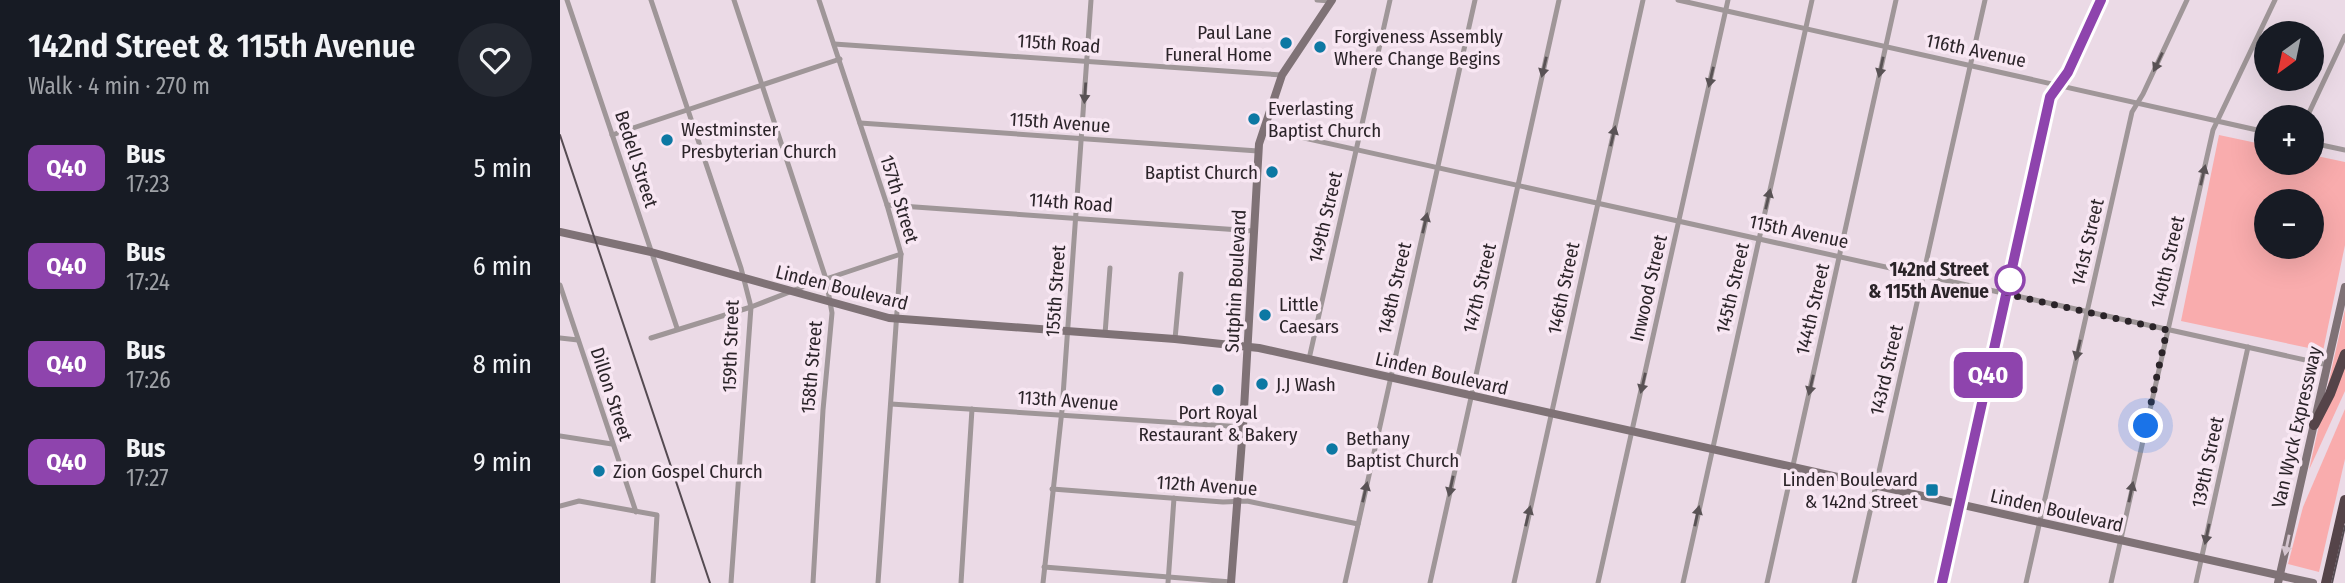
<!DOCTYPE html>
<html lang="en">
<head>
<meta charset="utf-8">
<style>
	:root { --surface:#171b24; --page:#242831; --text:#f1f3f6; --muted:#9ea1a6 }
	body { margin:0; font-family:"Fira Sans Condensed",sans-serif; background:var(--page); color:var(--text); height:100vh; display:flex; flex-direction:column; font-size:26px; white-space:nowrap }
	* { box-sizing:border-box; margin:0 }
	p { font-size:23px; color:var(--muted) }
	.icon { flex:none; width:38px; height:38px; fill:none; stroke:currentColor; stroke-width:2; stroke-linecap:round; stroke-linejoin:round }
	.map { position:relative; flex:1; overflow:hidden }
	.side { display:flex; flex-direction:column; background:var(--surface); width:560px }
	.side>* { flex:none }
	.badge { padding:0 14px; border-radius:10px; font-size:24px; line-height:46px }
	.needle { width:46px; rotate:213deg }
	.fabs { position:absolute; left:1694px; top:21px; display:grid; gap:14px }
	.fabs a { display:grid; place-items:center; width:70px; height:70px; border-radius:50%; background:var(--surface); box-shadow:0 7px 28px #0002; font-size:35px }
	.you { position:absolute; width:35px; height:35px; margin:-18px; border:5px solid #fff; border-radius:50%; background:#1a73e8; box-shadow:0 0 0 10px #1a73e833 }
	.map>.badge { position:absolute; translate:-50% -50%; box-shadow:0 0 0 4px #fff }
	.round { display:grid; place-items:center; flex:none; width:74px; height:74px; border-radius:37px; background:var(--page) }
	.head { display:flex; align-items:center; justify-content:space-between; height:119px; padding:0 28px }
	h1 { font-size:33px; font-weight:600; line-height:52px }
	ul { padding:0; list-style:none }
	li { display:flex; align-items:center; gap:21px; height:98px; padding:0 28px }
	li div { flex:1 }
	li b { display:block; font-size:26px }
	li em { font-style:normal }
	li .badge { min-width:77px; font-weight:700; text-align:center }
	main { display:flex; flex:1; min-height:0 }
	.map>svg:first-child { display:block }
	.green { fill:#f9acad; fill-rule:evenodd }
	.lines { fill:none; stroke-linecap:round; stroke-linejoin:round }
	.minor { stroke:#9f9698; stroke-width:5 }
	.secondary { stroke:#7f7276; stroke-width:8 }
	.motorway { stroke:#554449; stroke-width:10 }
	.tram { stroke:#554b52; stroke-width:2 }
	.rail { stroke:#554b52; stroke-width:2 }
	.oneway { fill:#595255 }
	.oneway2 { fill:#d4c4ce }
	.line-casing { stroke:#fff; stroke-width:16 }
	.line { stroke:#8e44ad; stroke-width:10 }
	.walk { stroke:#2b2429; stroke-width:7; stroke-dasharray:0 12.6 }
	.poi-dot { fill:#0d78a3; stroke:#f8e7f3; stroke-width:2.5 }
	.stop-dot { fill:#fff; stroke:#8e44ad; stroke-width:3.5 }
	.labels { text-anchor:middle; stroke-width:7; stroke-linejoin:round; paint-order:stroke }
	.poi-label { font-size:19px; fill:#2b2429; stroke:#f8e7f3; text-anchor:start }
	.street-label { font-size:19px; fill:#2b2429; stroke:#f8e7f3 }
	.stop-label { font-size:19px; font-weight:bold; fill:#2b2429; stroke:#f8e7f3; text-anchor:end }
</style>
</head>
<body>
<main>
<section class="side">
<div class="head"><div><h1>142nd Street &amp; 115th Avenue</h1><p>Walk · 4 min · 270 m</p></div><a class="round"><svg class="icon" aria-label="heart" viewBox="0 0 24 24"><path d="M12 20l-8-8c-3-5 5-10 8-4 3-6 11-1 8 4z"/></svg></a></div>
<ul>
<li><span class="badge" style="background:#8e44ad;color:#fff">Q40</span><div><b>Bus</b><p>17:23</p></div><em>5 min</em></li>
<li><span class="badge" style="background:#8e44ad;color:#fff">Q40</span><div><b>Bus</b><p>17:24</p></div><em>6 min</em></li>
<li><span class="badge" style="background:#8e44ad;color:#fff">Q40</span><div><b>Bus</b><p>17:26</p></div><em>8 min</em></li>
<li><span class="badge" style="background:#8e44ad;color:#fff">Q40</span><div><b>Bus</b><p>17:27</p></div><em>9 min</em></li>
</ul>
</section>
<div class="map">
<svg width="1785" height="583" viewBox="0 0 1785 583">
	<rect width="100%" height="100%" fill="#ebdae6"/>
	<g class="green">
		<path d="M1659,135L1706,145V163H1752V155L1785,162V245L1763,351L1621,321ZM1706,201H1752V247H1706Z"/>
		<path d="M1785,309V391L1749,470Z"/>
		<path d="M1785,409V459L1759,572L1728,564L1743,507Z"/>
	</g>
	<g class="lines">
		<g class="minor">
			<path d="M7,0L117,328"/>
			<path d="M91,0L181,268L191,307L171,583"/>
			<path d="M174,0L266,279L272,313L263,410L253,583"/>
			<path d="M259,0L327,205L341,254L318,583"/>
			<path d="M757,0L771,1"/>
			<path d="M1118,0L1706,132"/>
			<path d="M274,44L722,75"/>
			<path d="M1747,117L1785,36"/>
			<path d="M300,123L698,151"/>
			<path d="M703,129L1768,365"/>
			<path d="M52,135L280,59"/>
			<path d="M1752,143L1785,150"/>
			<path d="M327,205L694,231"/>
			<path d="M0,285L76,512"/>
			<path d="M545,334L550,268"/>
			<path d="M0,338L18,340"/>
			<path d="M91,338L191,307L245,286L341,254"/>
			<path d="M615,339L621,274"/>
			<path d="M749,359L830,0"/>
			<path d="M331,404L683,427"/>
			<path d="M0,436L52,444"/>
			<path d="M492,489L663,502L687,501L798,524"/>
			<path d="M0,506L19,501L97,515L93,583"/>
			<path d="M484,567L671,582"/>
			<path d="M401,583L412,409"/>
			<path d="M483,583L502,410L531,0"/>
			<path d="M608,583L614,498"/>
			<path d="M785,583L915,0"/>
			<path d="M870,583L999,0"/>
			<path d="M954,583L1083,0"/>
			<path d="M1038,583L1168,0"/>
			<path d="M1123,583L1252,0"/>
			<path d="M1207,583L1336,0"/>
			<path d="M1294,583L1425,0"/>
			<path d="M1382,583L1490,97L1508,72L1541,0"/>
			<path d="M1466,583L1572,112L1583,94L1627,0"/>
			<path d="M1551,583L1653,130L1715,0"/>
			<path d="M1636,583L1688,347"/>
		</g>
		<g class="secondary">
			<path d="M0,232L91,252L329,318L615,339L699,348L1753,583"/>
			<path d="M671,583L683,427L699,144L722,75L772,0"/>
			<path d="M1718,583L1785,287"/>
		</g>
		<g class="motorway">
			<path d="M1754,425L1770,394L1785,354"/>
			<path d="M1766,583L1785,500"/>
		</g>
		<path class="tram" d="M1772,583L1785,526"/>
		<path class="rail" d="M0,135L150,583"/>
	</g>
	<defs><path id="oneway-solid" d="M-6-.8H1V-3.2L6.5 0L1 3.2V.8H-6Z" transform="scale(1.75)"/></defs>
	<g class="oneway">
		<use href="#oneway-solid" transform="translate(1598 62) rotate(115)"/>
		<use href="#oneway-solid" transform="translate(984 67) rotate(103)"/>
		<use href="#oneway-solid" transform="translate(1321 67) rotate(102)"/>
		<use href="#oneway-solid" transform="translate(1151 77) rotate(103)"/>
		<use href="#oneway-solid" transform="translate(525 93) rotate(94)"/>
		<use href="#oneway-solid" transform="translate(1053 136) rotate(-77)"/>
		<use href="#oneway-solid" transform="translate(1643 175) rotate(-77)"/>
		<use href="#oneway-solid" transform="translate(1208 199) rotate(-77)"/>
		<use href="#oneway-solid" transform="translate(865 223) rotate(-77)"/>
		<use href="#oneway-solid" transform="translate(1518 350) rotate(103)"/>
		<use href="#oneway-solid" transform="translate(1083 383) rotate(103)"/>
		<use href="#oneway-solid" transform="translate(1251 385) rotate(103)"/>
		<use href="#oneway-solid" transform="translate(891 486) rotate(102)"/>
		<use href="#oneway-solid" transform="translate(805 492) rotate(-77)"/>
		<use href="#oneway-solid" transform="translate(1571 492) rotate(-78)"/>
		<use href="#oneway-solid" transform="translate(968 516) rotate(-77)"/>
		<use href="#oneway-solid" transform="translate(1137 516) rotate(-78)"/>
		<use href="#oneway-solid" transform="translate(1647 534) rotate(102)"/>
	</g>
	<use class="oneway2" href="#oneway-solid" transform="translate(1727 545) rotate(102)"/>
	<g class="lines">
		<g class="line-casing">
			<path id="line" d="M1382,583L1490,97L1508,72L1541,0"/>
		</g>
		<use href="#line" class="line"/>
		<path class="walk" d="M1450,280L1447,294L1607,330L1586,426"/>
	</g>
	<g class="poi-dot">
		<circle cx="726" cy="43" r="7"/>
		<circle cx="760" cy="47" r="7"/>
		<circle cx="694" cy="119" r="7"/>
		<circle cx="107" cy="140" r="7"/>
		<circle cx="712" cy="172" r="7"/>
		<circle cx="705" cy="315" r="7"/>
		<circle cx="702" cy="384" r="7"/>
		<circle cx="658" cy="390" r="7"/>
		<circle cx="772" cy="449" r="7"/>
		<circle cx="39" cy="471" r="7"/>
		<rect x="1365" y="483" width="14" height="14" rx="3.5"/>
	</g>
	<circle class="stop-dot" cx="1450" cy="280" r="14"/>
	<g class="labels">
		<g class="poi-label">
			<text x="712" y="39" text-anchor="end">Paul Lane<tspan x="712" dy="22">Funeral Home</tspan></text>
			<text x="774" y="43">Forgiveness Assembly<tspan x="774" dy="22">Where Change Begins</tspan></text>
			<text x="708" y="115">Everlasting<tspan x="708" dy="22">Baptist Church</tspan></text>
			<text x="121" y="136">Westminster<tspan x="121" dy="22">Presbyterian Church</tspan></text>
			<text x="698" y="179" text-anchor="end">Baptist Church</text>
			<text x="719" y="311">Little<tspan x="719" dy="22">Caesars</tspan></text>
			<text x="716" y="391">J.J Wash</text>
			<text x="658" y="419" text-anchor="middle">Port Royal<tspan x="658" dy="22">Restaurant &amp; Bakery</tspan></text>
			<text x="786" y="445">Bethany<tspan x="786" dy="22">Baptist Church</tspan></text>
			<text x="53" y="478">Zion Gospel Church</text>
			<text x="1358" y="486" text-anchor="end">Linden Boulevard<tspan x="1358" dy="22">&amp; 142nd Street</tspan></text>
		</g>
		<g class="street-label">
			<text transform="translate(499 43) rotate(4)" y="7">115th Road</text>
			<text transform="translate(1416 50) rotate(12)" y="7">116th Avenue</text>
			<text transform="translate(500 122) rotate(4)" y="7">115th Avenue</text>
			<text transform="translate(77 159) rotate(72)" y="7">Bedell Street</text>
			<text transform="translate(340 199) rotate(73)" y="7">157th Street</text>
			<text transform="translate(511 202) rotate(4)" y="7">114th Road</text>
			<text transform="translate(765 217) rotate(-77)" y="7">149th Street</text>
			<text transform="translate(1239 231) rotate(12)" y="7">115th Avenue</text>
			<text transform="translate(1527 242) rotate(-77)" y="7">141st Street</text>
			<text transform="translate(1607 262) rotate(-77)" y="7">140th Street</text>
			<text transform="translate(675 281) rotate(-87)" y="7">Sutphin Boulevard</text>
			<text transform="translate(282 287) rotate(14)" y="7">Linden Boulevard</text>
			<text transform="translate(834 288) rotate(-77)" y="7">148th Street</text>
			<text transform="translate(919 288) rotate(-77)" y="7">147th Street</text>
			<text transform="translate(1003 288) rotate(-78)" y="7">146th Street</text>
			<text transform="translate(1088 288) rotate(-77)" y="7">Inwood Street</text>
			<text transform="translate(1172 288) rotate(-77)" y="7">145th Street</text>
			<text transform="translate(495 291) rotate(-86)" y="7">155th Street</text>
			<text transform="translate(1252 309) rotate(-77)" y="7">144th Street</text>
			<text transform="translate(170 346) rotate(-88)" y="7">159th Street</text>
			<text transform="translate(251 367) rotate(-85)" y="7">158th Street</text>
			<text transform="translate(1326 370) rotate(-77)" y="7">143rd Street</text>
			<text transform="translate(882 373) rotate(13)" y="7">Linden Boulevard</text>
			<text transform="translate(52 394) rotate(72)" y="7">Dillon Street</text>
			<text transform="translate(508 400) rotate(4)" y="7">113th Avenue</text>
			<text transform="translate(1736 427) rotate(-77)" y="7">Van Wyck Expressway</text>
			<text transform="translate(1647 462) rotate(-78)" y="7">139th Street</text>
			<text transform="translate(647 485) rotate(4)" y="7">112th Avenue</text>
			<text transform="translate(1497 510) rotate(13)" y="7">Linden Boulevard</text>
		</g>
		<g class="stop-label">
			<text x="1429" y="276">142nd Street<tspan x="1429" dy="22">&amp; 115th Avenue</tspan></text>
		</g>
	</g>
</svg>
<div class="fabs">
<a><svg class="needle" viewBox="-14 -14 28 28"><path d="M0-13l5 13h-10z" fill="#e53935"/><path d="M0 13l5-13h-10z" fill="#9ea1a6"/></svg></a>
<a>+</a>
<a>−</a>
</div>
<div class="you" style="left:1586px;top:426px"></div>
<b class="badge" style="left:1428px;top:375px;background:#8e44ad;color:#fff">Q40</b>
</div>
</main>
</body>
</html>
